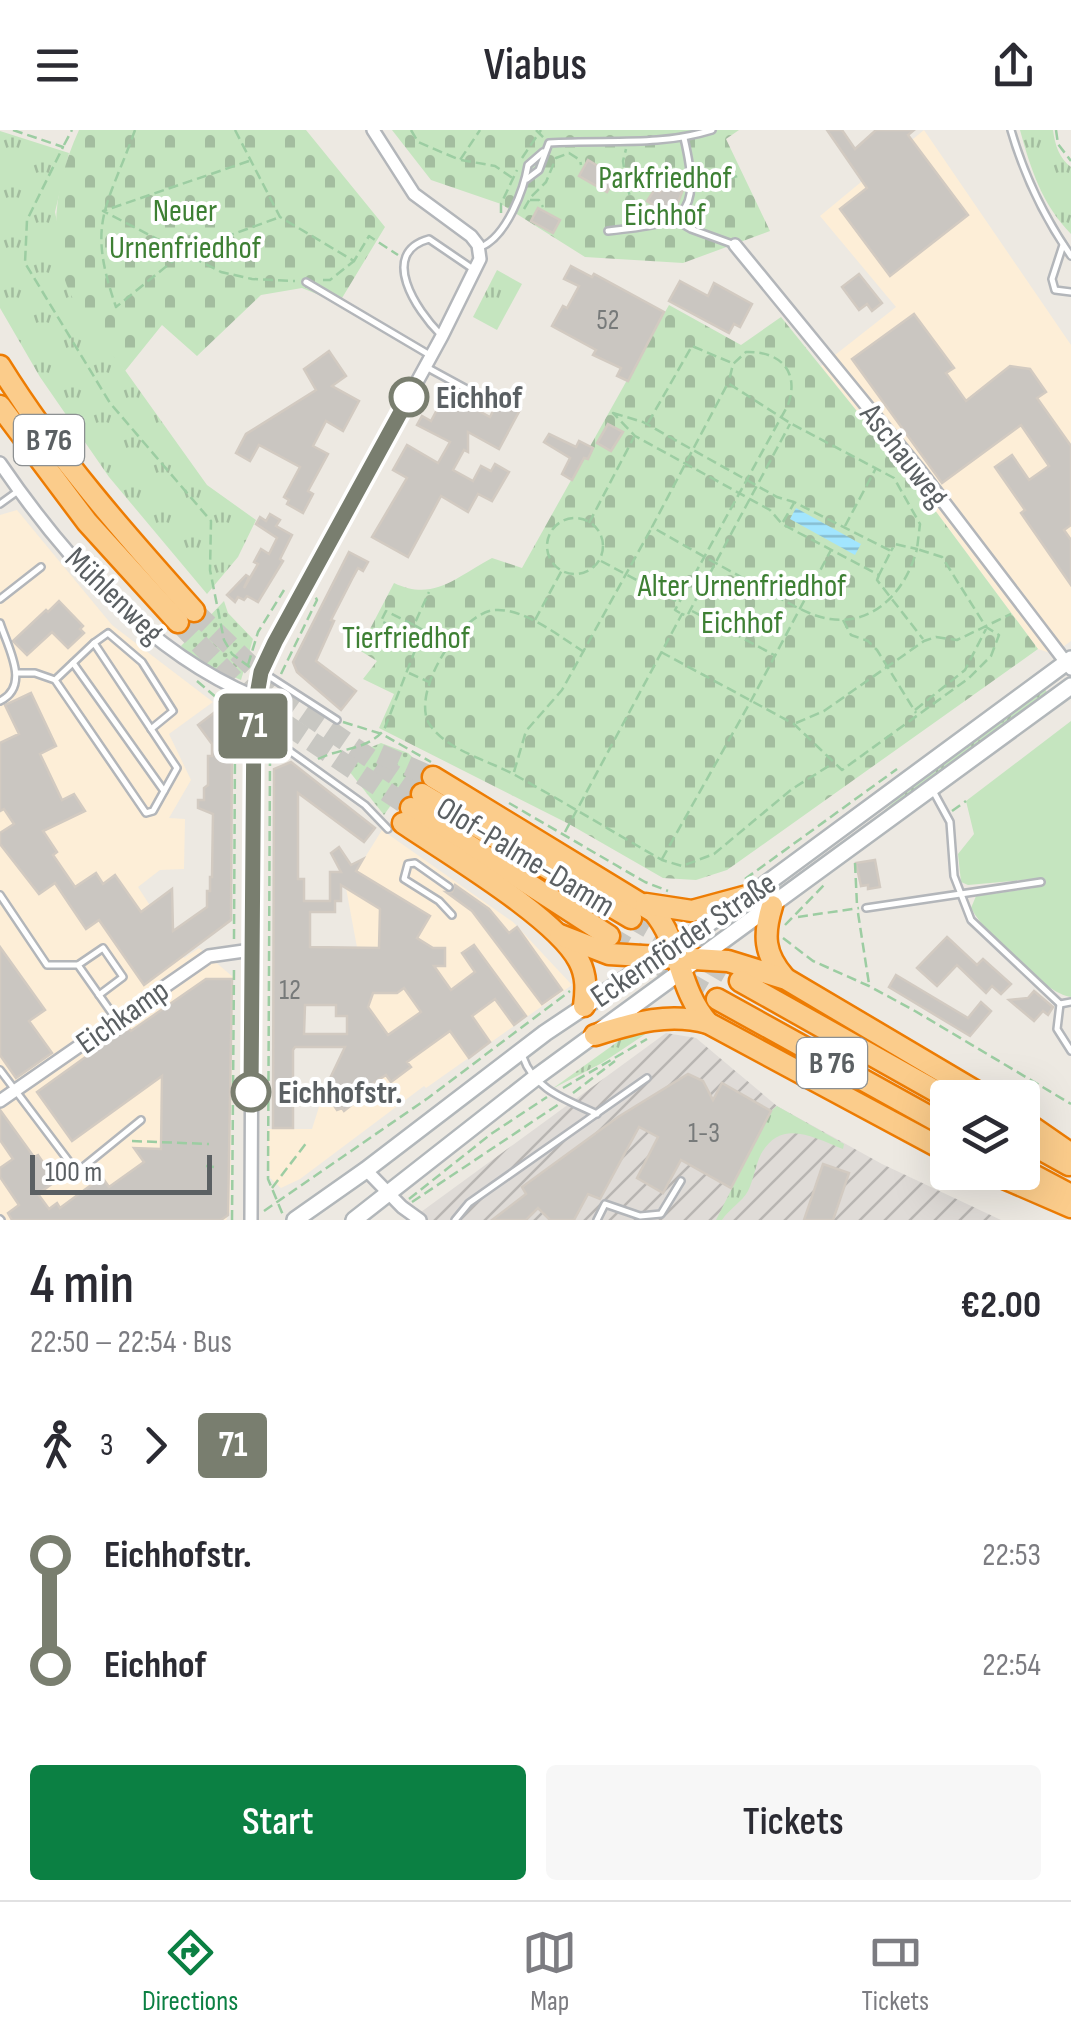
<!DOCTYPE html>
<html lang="en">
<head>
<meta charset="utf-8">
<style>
	:root { --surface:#fff; --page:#f7f7f7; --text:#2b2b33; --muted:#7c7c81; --line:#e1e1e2; --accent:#0b8043 }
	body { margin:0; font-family:"Sofia Sans Condensed",sans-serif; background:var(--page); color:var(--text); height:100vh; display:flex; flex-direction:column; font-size:38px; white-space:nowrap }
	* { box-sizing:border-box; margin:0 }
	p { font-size:32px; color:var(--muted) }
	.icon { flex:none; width:55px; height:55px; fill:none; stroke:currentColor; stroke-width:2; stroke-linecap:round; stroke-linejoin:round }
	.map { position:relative; height:1090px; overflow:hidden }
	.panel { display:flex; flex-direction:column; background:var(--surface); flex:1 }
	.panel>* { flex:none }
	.badge { padding:0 20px; border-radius:8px; font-size:35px; line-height:65px }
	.fabs { position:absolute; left:930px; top:950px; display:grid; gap:20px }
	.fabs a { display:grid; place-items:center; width:110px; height:110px; border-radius:10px; background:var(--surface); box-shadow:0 10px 40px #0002; font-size:50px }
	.scale { position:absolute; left:30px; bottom:25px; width:182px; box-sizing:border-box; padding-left:10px; border:5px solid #5b6063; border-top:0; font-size:28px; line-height:35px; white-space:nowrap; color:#5b6063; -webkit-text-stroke:8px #fff; paint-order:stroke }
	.map>.badge { position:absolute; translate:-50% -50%; box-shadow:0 0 0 5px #fff }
	.legs { display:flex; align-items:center; gap:15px; height:110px; padding:0 30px; font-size:32px }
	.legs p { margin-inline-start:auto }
	.overview { display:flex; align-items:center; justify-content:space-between; height:170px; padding:0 30px }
	h1 { font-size:55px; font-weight:600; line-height:75px }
	.button { display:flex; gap:20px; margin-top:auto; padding:20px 30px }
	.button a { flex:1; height:115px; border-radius:10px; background:var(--accent); color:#fff; font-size:40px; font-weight:600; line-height:115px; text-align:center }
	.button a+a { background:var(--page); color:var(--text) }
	ul { padding:0 30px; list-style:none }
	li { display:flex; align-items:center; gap:35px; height:110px; font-size:38px }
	li i { display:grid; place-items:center; width:15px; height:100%; margin:0 12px; background:currentColor }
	li i::after { content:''; width:25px; height:25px; margin:-12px; border:8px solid; border-radius:50%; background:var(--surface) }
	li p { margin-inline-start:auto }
	li:first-child i { background:linear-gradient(#0000 50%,currentColor 0) }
	li:last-child i { background:linear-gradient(currentColor 50%,#0000 0) }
	header { display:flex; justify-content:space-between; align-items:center; height:130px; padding:0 30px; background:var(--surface); font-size:45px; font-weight:600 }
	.menu { display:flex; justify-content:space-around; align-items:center; height:140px; border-top:2px solid var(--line); background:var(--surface); font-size:28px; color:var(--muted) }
	.menu a { display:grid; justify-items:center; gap:5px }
	.menu .current { color:var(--accent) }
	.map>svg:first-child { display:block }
	.commercial { fill:#fdeed7 }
	.industrial { fill:url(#industrial-furrows) }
	.grass { fill:url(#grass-tufts) }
	.cemetery { fill:url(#cemetery-stones) }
	.park { fill:url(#park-dots) }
	.pitch { fill:#c5e5bf }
	.water { fill:url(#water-rules) }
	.building { fill:#cac6c1; stroke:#d2cac1; stroke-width:2.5; fill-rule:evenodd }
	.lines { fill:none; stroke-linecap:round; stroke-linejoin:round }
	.highway-tunnel { stroke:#c8c7c2; stroke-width:20; stroke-dasharray:20 10; stroke-linecap:butt }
	.lane-casing { stroke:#b3b6ba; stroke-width:10 }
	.street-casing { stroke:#b3b6ba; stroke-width:16 }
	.secondary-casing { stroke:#b2b7ba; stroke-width:20 }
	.highway-casing { stroke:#ed7c03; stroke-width:25 }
	.path { stroke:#9ccda2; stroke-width:2.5; stroke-dasharray:10 5; stroke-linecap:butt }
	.lane { stroke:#fff; stroke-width:5 }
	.street { stroke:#fff; stroke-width:11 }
	.secondary { stroke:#fff; stroke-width:15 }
	.highway { stroke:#fbcc8b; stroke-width:20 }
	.line-1-casing { stroke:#fff; stroke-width:22 }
	.line-1 { stroke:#797e6f; stroke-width:15 }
	.stop-1-dot { fill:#fff; stroke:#797e6f; stroke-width:5 }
	.labels { text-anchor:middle; stroke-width:8; stroke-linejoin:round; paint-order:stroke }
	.number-label { font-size:28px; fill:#777a7a }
	.shield { fill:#fff; stroke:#8c9092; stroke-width:2.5 }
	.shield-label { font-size:30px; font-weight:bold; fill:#5b6063 }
	.park-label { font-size:32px; fill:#3e8034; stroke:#fff }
	.stop-label { font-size:32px; font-weight:bold; fill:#5b6063; stroke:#fff; text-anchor:start }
	.street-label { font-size:32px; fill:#5b6063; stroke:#fff }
</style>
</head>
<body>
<header><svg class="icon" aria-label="menu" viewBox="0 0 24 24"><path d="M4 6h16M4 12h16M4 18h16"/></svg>Viabus<svg class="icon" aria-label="share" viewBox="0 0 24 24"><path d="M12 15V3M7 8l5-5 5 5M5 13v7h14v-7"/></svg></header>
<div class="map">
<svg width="1071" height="1090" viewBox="0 0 1071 1090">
	<defs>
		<pattern id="industrial-furrows" width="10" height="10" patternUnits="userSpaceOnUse" patternTransform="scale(2.5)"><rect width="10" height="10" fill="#dfdbd7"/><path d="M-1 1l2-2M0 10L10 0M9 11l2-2" fill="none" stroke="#b8b5b2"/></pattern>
		<pattern id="grass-tufts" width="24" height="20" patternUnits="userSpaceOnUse" patternTransform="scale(2.5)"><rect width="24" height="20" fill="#c5e5bf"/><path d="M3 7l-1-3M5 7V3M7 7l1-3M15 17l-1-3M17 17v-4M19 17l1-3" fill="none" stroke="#a3bd9f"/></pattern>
		<pattern id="cemetery-stones" width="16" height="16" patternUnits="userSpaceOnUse" patternTransform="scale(2.5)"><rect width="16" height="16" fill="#c5e5bf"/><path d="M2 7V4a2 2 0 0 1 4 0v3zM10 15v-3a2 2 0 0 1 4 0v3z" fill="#a3bd9f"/></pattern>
		<pattern id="park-dots" width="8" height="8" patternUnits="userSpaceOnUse" patternTransform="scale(2.5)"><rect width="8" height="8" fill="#c5e5bf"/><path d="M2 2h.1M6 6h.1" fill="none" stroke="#a3bd9f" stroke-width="1.8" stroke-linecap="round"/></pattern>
		<pattern id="water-rules" width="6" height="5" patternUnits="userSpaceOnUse" patternTransform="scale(2.5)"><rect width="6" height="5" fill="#a2e5fe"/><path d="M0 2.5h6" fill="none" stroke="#87bdd1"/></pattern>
	</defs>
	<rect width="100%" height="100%" fill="#ede9e2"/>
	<g class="commercial">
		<path d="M924,0L1071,215V511L1053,524L1038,519L914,352L821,236L896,177L820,86Z"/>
		<path d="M17,380L112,495L213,572L169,604L191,650L169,688L185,689L184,739L160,740L138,757L184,828L199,818L233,847L230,1082L226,1090H0V385Z"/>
		<path d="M382,700L513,792L572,855L426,958L424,956L300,1049L281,1058L270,1048L268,999H312L324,961L368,877L346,758Z"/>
	</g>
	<path class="industrial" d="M666,903L696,908L777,976L882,1034L1001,1090H410Z"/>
	<g class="grass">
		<path d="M1020,0H1053C1055,15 1059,28 1071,37V104C1042,74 1031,40 1020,0Z"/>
		<path d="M0,1L69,23L55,82L72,166L207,355L256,390L238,427L207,464L109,347L40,247L0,178Z"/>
		<path d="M497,140L522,154L497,200L473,187Z"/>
		<path d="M1044,558L1049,565L728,801L724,799L866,697L925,644Z"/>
		<path d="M656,897L602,933L552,959L620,910Z"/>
		<path d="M777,976L844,1014L843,1019C813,1007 781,988 761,1024C755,1036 754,1049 748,1061C742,1072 729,1079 722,1090H716L771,981Z"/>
	</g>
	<g class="cemetery">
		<path d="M79,0H306L385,97L339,173L302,158L261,165L197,226L162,195L125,241C108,217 84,192 71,165C46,112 55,52 79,0Z"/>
		<path d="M392,0H739L726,9L770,101L683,133L585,127L501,74L431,50Z"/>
		<path d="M669,175L741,215L781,187L914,352L1038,519L727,740L696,750L663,748L569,694L379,598L394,564L363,549L377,531L359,520L394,453C434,472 456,447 492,428L522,438Z"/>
	</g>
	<g class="park">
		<path d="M224,471L228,483L253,509L241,550L197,531L181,516Z"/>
		<path d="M381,613L408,623L420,634L384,685L349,641L357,623Z"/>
	</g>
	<path class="pitch" d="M1071,591V867C1045,864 983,801 971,778L976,766L1034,758L1033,749L968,755L961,752L958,724L974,704L966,671Z"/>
	<path class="water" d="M796,378L861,414L855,425L790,389Z"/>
	<g class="building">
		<path d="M827,0H842L855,19L876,0H914L908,5L968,85L890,146L840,79L867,58Z"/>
		<path d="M588,30L616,47L607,62L579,46Z"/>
		<path d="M669,48L684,57L677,75L672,71L665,82L647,71L655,59L660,62Z"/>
		<path d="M538,78L560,90L553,103L531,91Z"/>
		<path d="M571,136L592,147L594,144L664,182L628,251L617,246L621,238L593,225L596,220L552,196L563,176L567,178L579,156L564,149Z"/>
		<path d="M859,144L882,173L872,181L867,174L859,180L842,157Z"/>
		<path d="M680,151L708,166L714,153L752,174L740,197L734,194L729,203L669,171Z"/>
		<path d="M914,184L954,238L946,243L966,271L1010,236L1030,239L1046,262L1037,268L1071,316V395L1064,400L1071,410V455L1021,383L1025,380L995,337L1012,325L1029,350L1049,336L1021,295L942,353L852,229Z"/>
		<path d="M329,221L346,246L332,256L359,271L343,301L326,291L313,316L328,324L308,361L313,364L303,383L287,374L289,370L284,367L300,337L259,315L250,331L236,323L246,304L316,260L304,239Z"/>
		<path d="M446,263L490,287L500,267L521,278L499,319L468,302V322L464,320L453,340L473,351L481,336L491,341L495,334L509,342L492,371L478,364L468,382L441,366L408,427L372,407L407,348L393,340L407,315L438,333L450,312L417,295L422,286L431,291Z"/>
		<path d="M608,294L623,302L611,321L597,313Z"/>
		<path d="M549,304L576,317L579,311L593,318L588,329L584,328L572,350L562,344L570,328L544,312Z"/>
		<path d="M270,384L280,390L276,396L292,405L280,429L283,431L258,472L247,466L244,470L238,467L235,472L227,465L246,445L249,447L244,458L258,434L254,432L261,419L269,424L277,408L256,394L260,387L266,391Z"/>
		<path d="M349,422L368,432L363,441L358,438L352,449L331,490L334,491L316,531L356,561L341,580L297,542L293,532Z"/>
		<path d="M59,471L83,496L80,499L84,503L68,518L52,502L27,525L13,511L46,480L48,482Z"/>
		<path d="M31,563L56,616L40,624L62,670L74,664L85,681L43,701L57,722L53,725L75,757L96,743L103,754L115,745L141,782L172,759L173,801L207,777V761H210V747H212L213,684L198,678V670H204V658L208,655V626H212V614L198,595L215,582L232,606L231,790L144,855L99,790L86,799L55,753L39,764L0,714V703L14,694L4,679L0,681V613L19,604L5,575Z"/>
		<path d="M291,632L375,698L364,712L298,663V749H304V771H330V742H341L331,723L339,717L351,735L363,729L356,741L430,786L417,808L433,818H445V836H434L451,860L475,842L462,823L474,815L526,886L514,895L495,869L472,886L490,912L469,928L450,901L407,932L411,937L391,952L386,945L350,968L354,973L344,981L342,978L337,980L324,961L345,917H295L293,920V998H273L274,639ZM341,755L380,779L379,818L310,817V782H335V771H341ZM404,858L421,882L388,905L368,877L373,863H397ZM305,875H336V886H347V904H304Z"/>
		<path d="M875,730L880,757L868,759V755L861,756L856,733Z"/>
		<path d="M455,755L489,779L509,803L517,797L562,860L542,874L472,781L446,762H452Z"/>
		<path d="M947,807L977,835L983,829L1011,854L1001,864L992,856L986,863L957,835L937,856L917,838Z"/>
		<path d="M0,817L45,880L29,891L52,923L16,948L0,925Z"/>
		<path d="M896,845L968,888L981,872L991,881L970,906L889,857Z"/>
		<path d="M206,849H232L228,1085L221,1090H12L8,1083L19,1075L0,1047V1038L13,1029L0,1010V980L34,1027L38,1025L56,1051L38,1064L49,1079L57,1073L60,1078L102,1047L109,1057L144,1032L134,1018L161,1019L162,946L72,1011L37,962L116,905L129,899L131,901Z"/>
		<path d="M1034,861L1053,877L1048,885L1043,881L1034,891L1009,870L1028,868Z"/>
		<path d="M688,944L703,951L713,970L722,953L771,981L731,1058L681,1030L663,1063L637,1048L658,1007L639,997L600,1069L588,1064L574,1090H550L538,1078L526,1090H492L526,1064L522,1057L618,987Z"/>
		<path d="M823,1034L849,1043L833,1090H804Z"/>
	</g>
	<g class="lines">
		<g class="highway-tunnel">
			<path d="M194,481L290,573L422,664"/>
			<path d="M178,492L252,568L278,589L411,678"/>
			<path d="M380,624L433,647"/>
			<path d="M631,788L740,851"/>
			<path d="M609,806L717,869"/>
		</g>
		<g class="lane-casing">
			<g id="lane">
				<path d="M1011,0C1024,45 1044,87 1071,126"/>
				<path d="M527,49L539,40L549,13C605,9 657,17 712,0"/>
				<path d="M674,89L691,99L735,115"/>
				<path d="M608,101C684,93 703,89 684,8"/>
				<path d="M1063,115L1052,149L1055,160L1071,162"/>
				<path d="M481,117C507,106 524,59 528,35L543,22"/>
				<path d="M306,152L428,224"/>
				<path d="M440,204C417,181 378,123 429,109L473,139"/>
				<path d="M428,238L474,263"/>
				<path d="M0,374L18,361"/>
				<path d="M0,469L41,437"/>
				<path d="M0,493C8,518 31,556 0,571"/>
				<path d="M94,513L108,503L142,532L173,581L151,599"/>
				<path d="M73,533L164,661"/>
				<path d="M16,543H35L55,550L146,683L153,681L177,638L94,513L55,550"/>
				<path d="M264,543L337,590"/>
				<path d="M256,618L287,619L365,675L388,699"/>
				<path d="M932,659L950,692L954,746L971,790L1060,874"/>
				<path d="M449,757L415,733L408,734L404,749L439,771L452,785"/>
				<path d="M0,765L47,835H78L116,889"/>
				<path d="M866,778L1041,752"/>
				<path d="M78,835L103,818L123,847L99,865"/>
				<path d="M1060,874L1057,899L1071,921"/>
				<path d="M1060,874L1071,872"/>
				<path d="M523,927C534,960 568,970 597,984"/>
				<path d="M0,940L77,1042L141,990"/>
				<path d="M0,1089L1,1090"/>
				<path d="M455,1090L469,1073L647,948"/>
				<path d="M597,1090L605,1074L640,1086L661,1084L681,1051"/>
			</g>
		</g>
		<g class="street-casing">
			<g id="street">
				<path d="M735,115L920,341L1071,539"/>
				<path d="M0,333C65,428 148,522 255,567"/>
				<path d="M0,971L209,826L251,820"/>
				<path d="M366,1040L402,1077L420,1090"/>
				<path d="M251,1090L253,618L255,567L261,542L275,512L442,206L480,129L478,115L471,106L414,64L373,0"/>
			</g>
		</g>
		<g class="secondary-casing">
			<g id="secondary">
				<path d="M295,1090L366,1040L545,903L751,765L1071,529"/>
				<path d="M354,1090L535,948L1071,556"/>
			</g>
		</g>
		<g class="highway-casing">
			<g id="highway">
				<path d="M0,236C56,326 124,403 194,481"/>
				<path d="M0,276L87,392L178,492"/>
				<path d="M433,647L654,782C681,814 678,859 708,893"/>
				<path d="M422,664L631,788"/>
				<path d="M411,678L609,806"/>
				<path d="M403,693C447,723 557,788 579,831C587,846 586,861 584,876"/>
				<path d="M646,774L692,781L751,765"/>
				<path d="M772,776C763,805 764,824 784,847"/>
				<path d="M560,805L609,824L728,831L786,849L987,968"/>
				<path d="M740,851L948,968"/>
				<path d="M717,869L948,997"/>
				<path d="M595,905C634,893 668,882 708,893L948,1022"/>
				<path d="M1022,990L1071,1024"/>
				<path d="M1022,1009L1069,1035"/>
				<path d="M1022,1039L1069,1064"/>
				<path d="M990,1042L1071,1077"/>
			</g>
		</g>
		<g class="path">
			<path d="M13,0L63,17L27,90L25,133L110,273L211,391L210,440L224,510L232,524L251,538"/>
			<path d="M135,0C107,79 86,91 116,177L184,122L280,87"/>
			<path d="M235,0L280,87L354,131L369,106L398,125"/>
			<path d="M411,0L418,12L460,30L480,0"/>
			<path d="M536,0L544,8"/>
			<path d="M1056,0L1058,14L1071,31"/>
			<path d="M64,15L72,0"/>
			<path d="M522,28L541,0"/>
			<path d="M461,30L495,36L514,49"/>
			<path d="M249,31L103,81L221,142L252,149L295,151"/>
			<path d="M612,55L621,56L626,51L623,31L626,19"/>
			<path d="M627,55L635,87"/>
			<path d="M627,55L659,57"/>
			<path d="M699,58L741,45"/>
			<path d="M530,70H539L543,77"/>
			<path d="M524,79L531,67L546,52L556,28L569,23L580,30L581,35"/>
			<path d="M501,83V74L517,40"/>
			<path d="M323,150H330L354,131"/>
			<path d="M613,283L643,292L777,367L794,372L891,421L879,445L782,394L770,380L635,306Z"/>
			<path d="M648,293L692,216L732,233"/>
			<circle cx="575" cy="416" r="28"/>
			<path d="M783,392L794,373"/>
			<path d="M589,393L634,307"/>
			<path d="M845,396L876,338"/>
			<path d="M601,431L678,472"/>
			<path d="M879,445L877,450L923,509"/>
			<path d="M692,481L776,526"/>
			<path d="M680,483L675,480L788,275C800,241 780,221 746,222L733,234L729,251"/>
			<path d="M535,490L562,440"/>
			<path d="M843,490L851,505L868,511L877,520L916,583"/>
			<path d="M414,495L386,481L381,491L416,509"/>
			<path d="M584,522C560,507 525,478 495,480C460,482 409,565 430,595C448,621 488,630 515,645C564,672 613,702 662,730L682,736L714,724L792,659L832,634"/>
			<path d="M661,522L794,594L842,640L969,548L991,526L999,505L986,497L942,427L917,419L920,394L894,348L790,293L728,253L652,397C690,419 728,440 767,461C786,471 808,486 830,489C876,496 907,458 917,419L895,414L891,421"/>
			<path d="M248,535L258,502L284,460"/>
			<path d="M409,543L429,552"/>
			<path d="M281,544L317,470L315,466"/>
			<path d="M197,551L244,591"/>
			<path d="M915,580L965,540L986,499"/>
			<path d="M343,592L382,604L431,632"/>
			<path d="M796,593L824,581L924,511L936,507L957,510L1011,484"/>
			<path d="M270,608L276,562"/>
			<path d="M270,626L268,1049L283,1085"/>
			<path d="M318,629C342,617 366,621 384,600L423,500L414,495L429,462"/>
			<path d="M514,642L526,601L562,560L651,399"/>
			<path d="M509,673L645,752L668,761"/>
			<path d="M952,681L966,671"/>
			<path d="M565,702L682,484L687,486L790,294"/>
			<path d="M662,729L752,569L831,420"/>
			<path d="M855,733L857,775"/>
			<path d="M745,749L897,639"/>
			<path d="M858,783L869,854"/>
			<path d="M798,787L859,778"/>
			<path d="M785,795L824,755"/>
			<path d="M783,808L813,831L869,856L915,881L1071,974"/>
			<path d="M234,809L235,618L242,572"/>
			<path d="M563,958L647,909"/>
			<path d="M573,963L615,931"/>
			<path d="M132,1011L209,1014"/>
			<path d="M206,1036L214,1037"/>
			<path d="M272,1058L307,1012"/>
			<path d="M409,1069L491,1004L547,967"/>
			<path d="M412,1072L559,974"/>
			<path d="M264,1081L428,968L570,861"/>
			<path d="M232,1090L234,837"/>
		</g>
		<use href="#lane" class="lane"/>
		<use href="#street" class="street"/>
		<use href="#secondary" class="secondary"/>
		<use href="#highway" class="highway"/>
	</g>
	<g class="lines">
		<g class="line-1-casing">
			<path id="line-1" d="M251,962L254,582L261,542L275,512L409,267"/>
		</g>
		<use href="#line-1" class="line-1"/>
	</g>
	<g class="stop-1-dot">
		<circle cx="409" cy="267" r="18"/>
		<circle cx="251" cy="962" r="18"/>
	</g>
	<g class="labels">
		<g class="number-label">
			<text x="608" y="199">52</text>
			<text x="290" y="869">12</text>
			<text x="704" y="1012">1-3</text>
		</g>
		<g class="shield">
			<rect x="14" y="285" width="70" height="50" rx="8"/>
			<rect x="797" y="908" width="70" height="50" rx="8"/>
		</g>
		<g class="shield-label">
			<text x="49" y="320">B 76</text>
			<text x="832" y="943">B 76</text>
		</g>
		<g class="park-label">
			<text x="665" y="58">Parkfriedhof<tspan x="665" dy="37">Eichhof</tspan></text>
			<text x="185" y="91">Neuer<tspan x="185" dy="37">Urnenfriedhof</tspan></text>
			<text x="742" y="466">Alter Urnenfriedhof<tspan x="742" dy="37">Eichhof</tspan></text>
			<text x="406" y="518">Tierfriedhof</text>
		</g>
		<g class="stop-label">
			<text x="436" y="278">Eichhof</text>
			<text x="278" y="973">Eichhofstr.</text>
		</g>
		<g class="street-label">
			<text transform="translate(905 325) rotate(52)" y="11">Aschauweg</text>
			<text transform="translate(115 465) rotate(44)" y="11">Mühlenweg</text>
			<text transform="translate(526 726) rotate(31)" y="11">Olof-Palme-Damm</text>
			<text transform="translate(683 809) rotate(-34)" y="11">Eckernförder Straße</text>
			<text transform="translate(122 886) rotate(-35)" y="11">Eichkamp</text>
		</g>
	</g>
</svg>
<div class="fabs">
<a><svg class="icon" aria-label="layers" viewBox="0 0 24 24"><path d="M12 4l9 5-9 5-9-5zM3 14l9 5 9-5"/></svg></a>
</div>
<div class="scale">100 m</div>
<b class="badge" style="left:253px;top:596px;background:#797e6f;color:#fff">71</b>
</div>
<section class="panel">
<div class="overview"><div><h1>4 min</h1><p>22:50 – 22:54 · Bus</p></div><b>€2.00</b></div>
<div class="legs"><svg class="icon" aria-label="walk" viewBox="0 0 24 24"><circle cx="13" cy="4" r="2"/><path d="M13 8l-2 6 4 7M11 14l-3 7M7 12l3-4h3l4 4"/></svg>3<svg class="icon" aria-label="forward" viewBox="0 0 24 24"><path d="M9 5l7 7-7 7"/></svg><b class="badge" style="background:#797e6f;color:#fff">71</b></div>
<ul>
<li><i style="color:#797e6f"></i><b>Eichhofstr.</b><p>22:53</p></li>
<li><i style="color:#797e6f"></i><b>Eichhof</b><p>22:54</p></li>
</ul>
<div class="button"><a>Start</a><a>Tickets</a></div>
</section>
<nav class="menu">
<a class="current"><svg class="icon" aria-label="directions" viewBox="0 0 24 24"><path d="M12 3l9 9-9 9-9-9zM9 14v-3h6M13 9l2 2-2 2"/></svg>Directions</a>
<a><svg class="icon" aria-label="map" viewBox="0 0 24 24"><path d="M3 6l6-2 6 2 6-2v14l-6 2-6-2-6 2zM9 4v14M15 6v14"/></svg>Map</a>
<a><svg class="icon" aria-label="tickets" viewBox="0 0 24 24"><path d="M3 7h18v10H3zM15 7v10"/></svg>Tickets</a>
</nav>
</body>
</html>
